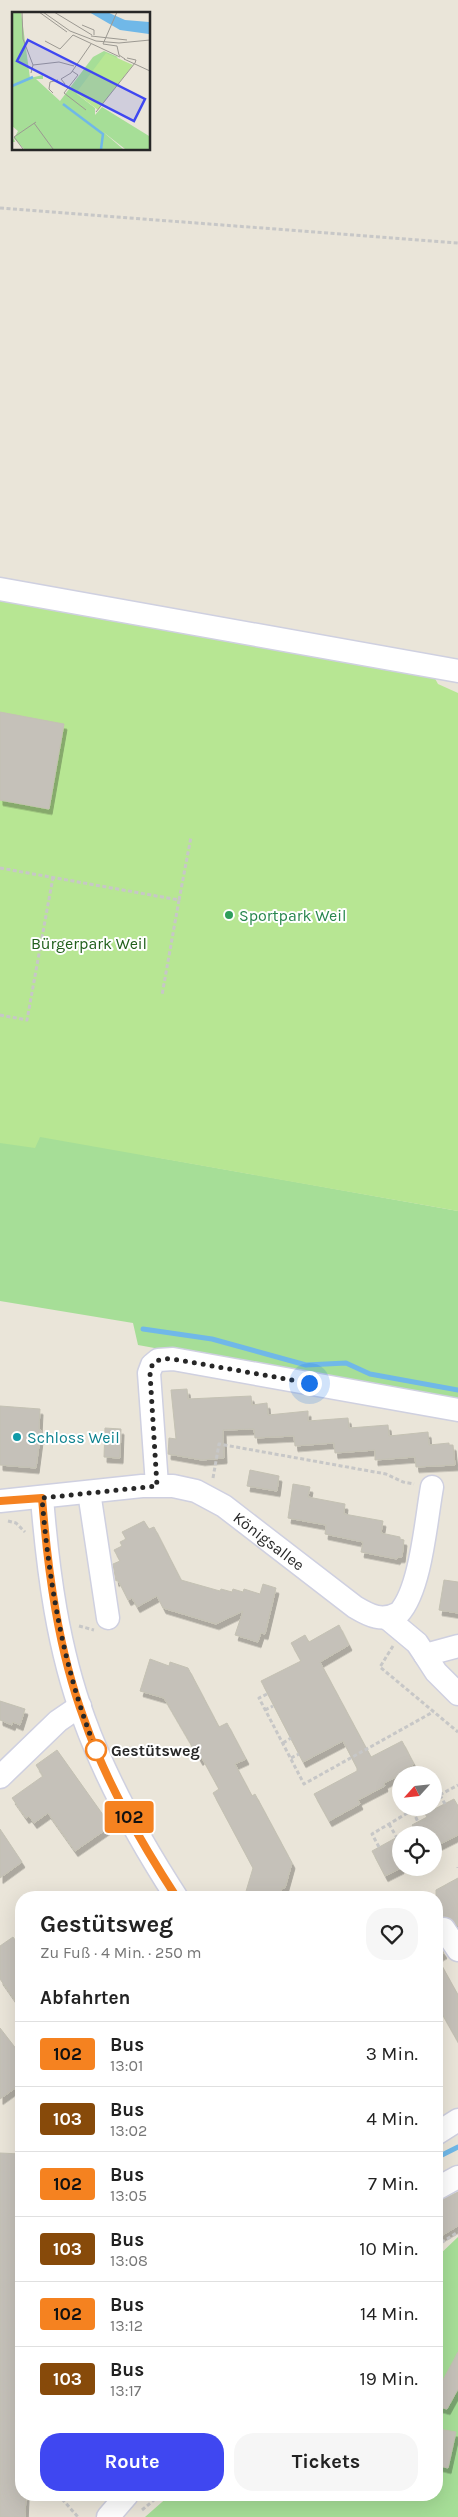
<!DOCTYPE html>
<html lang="de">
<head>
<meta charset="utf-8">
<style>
	:root { --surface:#fff; --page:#f6f6f6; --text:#222; --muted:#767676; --line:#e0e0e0; --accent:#3f47f1 }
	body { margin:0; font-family:Karla,sans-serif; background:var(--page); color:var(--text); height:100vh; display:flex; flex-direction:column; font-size:19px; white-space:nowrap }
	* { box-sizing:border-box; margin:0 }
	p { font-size:16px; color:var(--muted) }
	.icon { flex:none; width:28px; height:28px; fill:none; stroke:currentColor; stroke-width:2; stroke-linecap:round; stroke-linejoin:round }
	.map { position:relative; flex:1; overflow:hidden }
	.panel { position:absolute; left:15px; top:1891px; width:428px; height:610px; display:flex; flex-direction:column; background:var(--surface); border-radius:20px; box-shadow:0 5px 20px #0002 }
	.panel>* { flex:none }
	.badge { padding:0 10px; border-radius:4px; font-size:18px; line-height:32px }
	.needle { width:32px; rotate:243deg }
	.buttons { position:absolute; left:392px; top:1766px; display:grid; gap:10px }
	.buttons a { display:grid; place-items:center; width:50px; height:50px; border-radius:50%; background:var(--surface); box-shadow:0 5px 20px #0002; font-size:25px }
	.you { position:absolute; width:25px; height:25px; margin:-12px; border:4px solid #fff; border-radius:50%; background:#1a73e8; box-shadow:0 0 0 8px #1a73e833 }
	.map>.badge { position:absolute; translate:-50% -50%; box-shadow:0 0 0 2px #fff }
	h2 { padding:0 25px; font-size:19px; line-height:45px }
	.round { display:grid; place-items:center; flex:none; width:52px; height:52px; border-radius:20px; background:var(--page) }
	.head { display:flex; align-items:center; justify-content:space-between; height:85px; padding:0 25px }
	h1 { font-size:24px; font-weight:700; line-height:38px }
	.cta { display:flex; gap:10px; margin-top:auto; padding:10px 25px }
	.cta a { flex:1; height:58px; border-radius:20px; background:var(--accent); color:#fff; font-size:20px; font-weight:700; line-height:58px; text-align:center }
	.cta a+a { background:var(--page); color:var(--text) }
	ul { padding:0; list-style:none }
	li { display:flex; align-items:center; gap:15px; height:65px; padding:0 25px; border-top:1px solid var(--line) }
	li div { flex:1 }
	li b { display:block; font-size:19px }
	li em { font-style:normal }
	li .badge { min-width:55px; font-weight:700; text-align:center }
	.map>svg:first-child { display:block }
	.green { fill:#a6de97 }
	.pitch { fill:#b7e693 }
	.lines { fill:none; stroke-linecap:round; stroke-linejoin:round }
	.stream { stroke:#70b8e8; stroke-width:5 }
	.building { fill:#c5c1b9; stroke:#c4c1b3; filter:url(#shadow) }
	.minor-casing { stroke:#cfd0e0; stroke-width:25 }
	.path { stroke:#c7c7c7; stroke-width:3; stroke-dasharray:4 2.5; stroke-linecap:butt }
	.minor { stroke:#fff; stroke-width:22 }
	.line-casing { stroke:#fff; stroke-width:11 }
	.line { stroke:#f58220; stroke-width:8 }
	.walk { stroke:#272727; stroke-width:5; stroke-dasharray:0 9 }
	.leisure-dot { fill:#2e9e5b; stroke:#fff; stroke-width:2 }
	.culture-dot { fill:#0f9aa8; stroke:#fff; stroke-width:2 }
	.stop-dot { fill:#fff; stroke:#f58220; stroke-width:2.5 }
	.labels { text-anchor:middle; stroke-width:4; stroke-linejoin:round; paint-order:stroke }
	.leisure-label { font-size:16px; fill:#27864d; stroke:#fff; text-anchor:start }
	.park-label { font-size:16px; fill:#21601c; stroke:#fff }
	.culture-label { font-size:16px; fill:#0d838f; stroke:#fff; text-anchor:start }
	.street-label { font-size:16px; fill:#272727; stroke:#fff }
	.stop-label { font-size:16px; font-weight:bold; fill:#272727; stroke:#fff; text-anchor:start }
	.inset-river { fill:none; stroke:#70b8e8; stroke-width:2.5 }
	.inset-road { fill:none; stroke:#9c9992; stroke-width:1 }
	.view { fill:#3f47f1; fill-opacity:0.15; stroke:#3f47f1; stroke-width:2.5 }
	.inset-edge { fill:none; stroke:#272727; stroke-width:2.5 }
</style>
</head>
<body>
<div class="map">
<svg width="458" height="2517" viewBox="0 0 458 2517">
	<defs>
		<filter id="shadow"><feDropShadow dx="3" dy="5.5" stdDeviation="0" flood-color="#0004"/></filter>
	</defs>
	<rect width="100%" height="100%" fill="#eae5d9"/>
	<g class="green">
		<path d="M0,847L144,1155L458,1211V1403L138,1345L133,1323L0,1301Z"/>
		<path d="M458,2237V2517H145L170,2495H436V2258Z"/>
	</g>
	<path class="pitch" d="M0,594L432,673L438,684L458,693V1211L40,1137L35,1148L0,1143Z"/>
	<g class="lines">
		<g class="stream">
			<path d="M143,1329L212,1339L306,1365L346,1363L370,1374L458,1390"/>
			<path d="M436,2158L458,2147"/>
		</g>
	</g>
	<g class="building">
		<path d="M0,712L64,724L49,809L0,800Z"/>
		<path d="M187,1389L188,1399L251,1396L252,1405L267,1403L268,1415L308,1411V1421L348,1418L349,1428L388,1425L389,1436L428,1432L429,1445L449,1443V1445H453L455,1465L416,1467L415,1457L375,1460V1450L335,1453L334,1443L295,1446L294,1436L255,1438L254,1429L223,1430L224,1458L202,1460L168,1454L169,1438L176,1439L171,1390Z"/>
		<path d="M0,1406L40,1409L39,1429L41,1430L36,1468L0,1465Z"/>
		<path d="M105,1428L121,1429L120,1458L104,1457Z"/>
		<path d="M250,1470L279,1476L277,1491L247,1486Z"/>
		<path d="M293,1484L310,1487L308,1497L345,1504L344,1514L383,1521L381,1533L400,1537V1539L404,1540L402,1557H398L397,1559L361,1552L363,1542L325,1534L326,1525L288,1518Z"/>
		<path d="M144,1521L149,1529L154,1527L181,1580L220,1591L221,1589L232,1592L233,1589L243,1592L244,1589L260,1594L263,1584L276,1588L265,1634L261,1633L258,1642L235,1635L243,1611L216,1624L163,1608L157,1596L137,1607L132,1598L128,1600L118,1580L116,1581L113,1564L120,1561L114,1550L122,1546L120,1542L126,1539L122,1532Z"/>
		<path d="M444,1580L458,1582V1613L439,1610Z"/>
		<path d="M339,1625L349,1645L320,1662L371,1757L402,1741L414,1764L406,1768L408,1771L384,1783L385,1786L358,1800L360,1804L329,1821L314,1794L357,1771V1768L343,1741L303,1762L261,1681L301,1661L291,1643L305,1635L309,1642Z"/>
		<path d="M150,1659L169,1666L170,1662L188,1668L219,1727L227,1723L246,1759L235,1764L252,1796L255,1794L292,1863L285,1888H282L279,1898H244L253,1868L213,1793L219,1789L202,1758L200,1760L164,1698L140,1691Z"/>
		<path d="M0,1701L25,1709L20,1725L13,1722L12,1725L0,1720Z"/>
		<path d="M57,1750L111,1826L75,1851L48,1813L34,1823L29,1816L26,1818L12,1798L43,1776L36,1765Z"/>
		<path d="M454,1799L458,1806V1835L434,1847V1835H417L412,1825L427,1817L425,1814Z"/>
		<path d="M0,1829L22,1862L0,1878Z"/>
		<path d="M401,1835V1868L385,1876L372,1851Z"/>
		<path d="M458,1878V1926L449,1917L443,1916L436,1919V1890Z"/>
		<path d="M13,1937L21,1948V2009L0,1979V1946Z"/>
		<path d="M436,1941L444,1953L437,1957L458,1995V2042L436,2003Z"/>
		<path d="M0,2028L21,2055V2084L0,2099Z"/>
		<path d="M0,2153L21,2154V2495H26L25,2517H0Z"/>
		<path d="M458,2192V2226L436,2239V2203Z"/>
		<path d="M458,2352V2389L447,2409L436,2406V2393Z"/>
		<path d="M439,2429L456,2432L448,2468L436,2465V2437Z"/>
	</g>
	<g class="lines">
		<g class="minor-casing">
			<g id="minor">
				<path d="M0,589L458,671"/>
				<path d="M157,1485L149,1373L152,1365L158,1360L173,1359L458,1410"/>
				<path d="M89,1492L108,1618"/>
				<path d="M42,1498C48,1572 58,1649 84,1719C107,1782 140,1841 177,1898"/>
				<path id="s1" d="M0,1501L142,1486H173L196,1491L224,1506L355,1607C370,1616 382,1622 399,1613C421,1589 426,1520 432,1487"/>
				<path d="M387,1618L417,1643L425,1655L458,1646"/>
				<path d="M425,1655L436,1672L458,1694"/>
				<path d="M0,1777L58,1721L80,1706"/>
				<path d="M444,1929L458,1950"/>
				<path d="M436,2134L458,2120"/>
				<path d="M436,2189L458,2177"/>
				<path d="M108,2517L127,2495"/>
			</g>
		</g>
		<g class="path">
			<path d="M0,208L458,243"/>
			<path d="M0,868L179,900L162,995"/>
			<path d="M179,900L191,837"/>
			<path d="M0,1015L27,1020L53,877"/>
			<path d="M213,1478L219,1444L386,1474L403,1482L414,1484"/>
			<path d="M8,1521L16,1523L25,1532"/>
			<path d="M79,1626L94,1630"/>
			<path d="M393,1646L380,1667L458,1732"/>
			<path d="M267,1694L259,1698L304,1784L433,1712"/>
			<path d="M265,1710L273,1706"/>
			<path d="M283,1743L291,1738"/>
			<path d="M291,1758L299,1754"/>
			<path d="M440,1795L445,1804"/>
			<path d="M434,1798L458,1785"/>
			<path d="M431,1808L432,1810"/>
			<path d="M413,1811L418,1822"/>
			<path d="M389,1824L397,1838"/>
			<path d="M379,1847L372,1834L416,1808"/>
			<path d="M458,1867V1868"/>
			<path d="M436,2246L458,2232"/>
			<path d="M62,2499L78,2517"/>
			<path d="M142,2510L160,2495"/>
		</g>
		<use href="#minor" class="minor"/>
	</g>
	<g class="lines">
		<g class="line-casing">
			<path id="line" d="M0,1501L42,1498C48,1572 58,1649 84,1719C106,1782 140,1841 177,1898"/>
		</g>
		<use href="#line" class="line"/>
		<path class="walk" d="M96,1750C64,1670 49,1584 42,1498L157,1486L150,1373C151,1360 161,1358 173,1359L309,1383"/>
	</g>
	<circle class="leisure-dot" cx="229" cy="915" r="5"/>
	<circle class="culture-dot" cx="17" cy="1437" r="5"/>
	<circle class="stop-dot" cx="96" cy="1750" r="10"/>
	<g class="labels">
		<g class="leisure-label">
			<text x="239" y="921">Sportpark Weil</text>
		</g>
		<g class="park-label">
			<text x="89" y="949">Bürgerpark Weil</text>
		</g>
		<g class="culture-label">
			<text x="27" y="1443">Schloss Weil</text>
		</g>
		<g class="street-label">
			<text dy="6" stroke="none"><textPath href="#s1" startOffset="286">Königsallee</textPath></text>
		</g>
		<g class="stop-label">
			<text x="111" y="1756">Gestütsweg</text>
		</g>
	</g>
	<g transform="translate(12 12)">
		<rect width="138" height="138" fill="#eae5d9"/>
		<path d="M0,0H9L18,66L31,63V67H24L48,89L81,45L92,39L106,45L84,59L65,82L83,96V103L90,95L137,124V137H113L90,119L111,137H12L2,126L3,130H0L6,119L0,114Z" fill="#a6de97"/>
		<path d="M94,41L121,53L86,98L64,81Z" fill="#b7e693"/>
		<path d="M77,0H95L113,8L137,10V22L108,18Z" fill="#70b8e8"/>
		<path class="inset-river" d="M0,74L21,65M51,92L91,122L89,137"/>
		<path class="inset-road" d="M10,0L11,27L21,53L19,61M27,0L55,20M31,0L58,19L84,29L107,31L138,28M42,0L80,23M105,0L91,32L105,34L107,43L113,47M70,13L82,18V23M61,23L108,45M79,24L115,28M33,29L48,37M48,37L61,23M112,47L138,59M21,53L47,50L62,54M60,59L66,63L52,81L74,98M53,72L49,67L59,61L79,32M41,81L37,77L38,70L46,68M84,100L123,51L124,48L115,46M22,111L41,137M11,137L2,125L24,110"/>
		<path class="view" d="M16,28L133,87L122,109L5,49Z"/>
		<rect width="138" height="138" class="inset-edge"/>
	</g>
</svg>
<div class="buttons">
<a><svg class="needle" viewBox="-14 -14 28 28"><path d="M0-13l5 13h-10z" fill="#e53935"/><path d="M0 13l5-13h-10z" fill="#767676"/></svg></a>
<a><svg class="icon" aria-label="locate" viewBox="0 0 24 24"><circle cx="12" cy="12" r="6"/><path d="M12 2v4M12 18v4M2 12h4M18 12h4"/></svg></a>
</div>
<div class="you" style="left:309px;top:1383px"></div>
<b class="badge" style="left:129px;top:1817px;background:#f58220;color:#111">102</b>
<section class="panel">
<div class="head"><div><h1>Gestütsweg</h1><p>Zu Fuß · 4 Min. · 250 m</p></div><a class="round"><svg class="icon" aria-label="heart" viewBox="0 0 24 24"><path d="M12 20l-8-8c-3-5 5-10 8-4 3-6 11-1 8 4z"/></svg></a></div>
<h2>Abfahrten</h2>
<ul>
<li><span class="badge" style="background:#f58220;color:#111">102</span><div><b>Bus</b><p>13:01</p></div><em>3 Min.</em></li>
<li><span class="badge" style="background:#874a0a;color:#fff">103</span><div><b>Bus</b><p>13:02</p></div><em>4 Min.</em></li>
<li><span class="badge" style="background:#f58220;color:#111">102</span><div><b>Bus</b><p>13:05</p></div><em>7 Min.</em></li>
<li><span class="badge" style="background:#874a0a;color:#fff">103</span><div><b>Bus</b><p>13:08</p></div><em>10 Min.</em></li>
<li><span class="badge" style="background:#f58220;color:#111">102</span><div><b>Bus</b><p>13:12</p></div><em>14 Min.</em></li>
<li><span class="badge" style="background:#874a0a;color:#fff">103</span><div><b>Bus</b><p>13:17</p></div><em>19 Min.</em></li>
</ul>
<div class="cta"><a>Route</a><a>Tickets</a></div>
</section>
</div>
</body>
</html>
